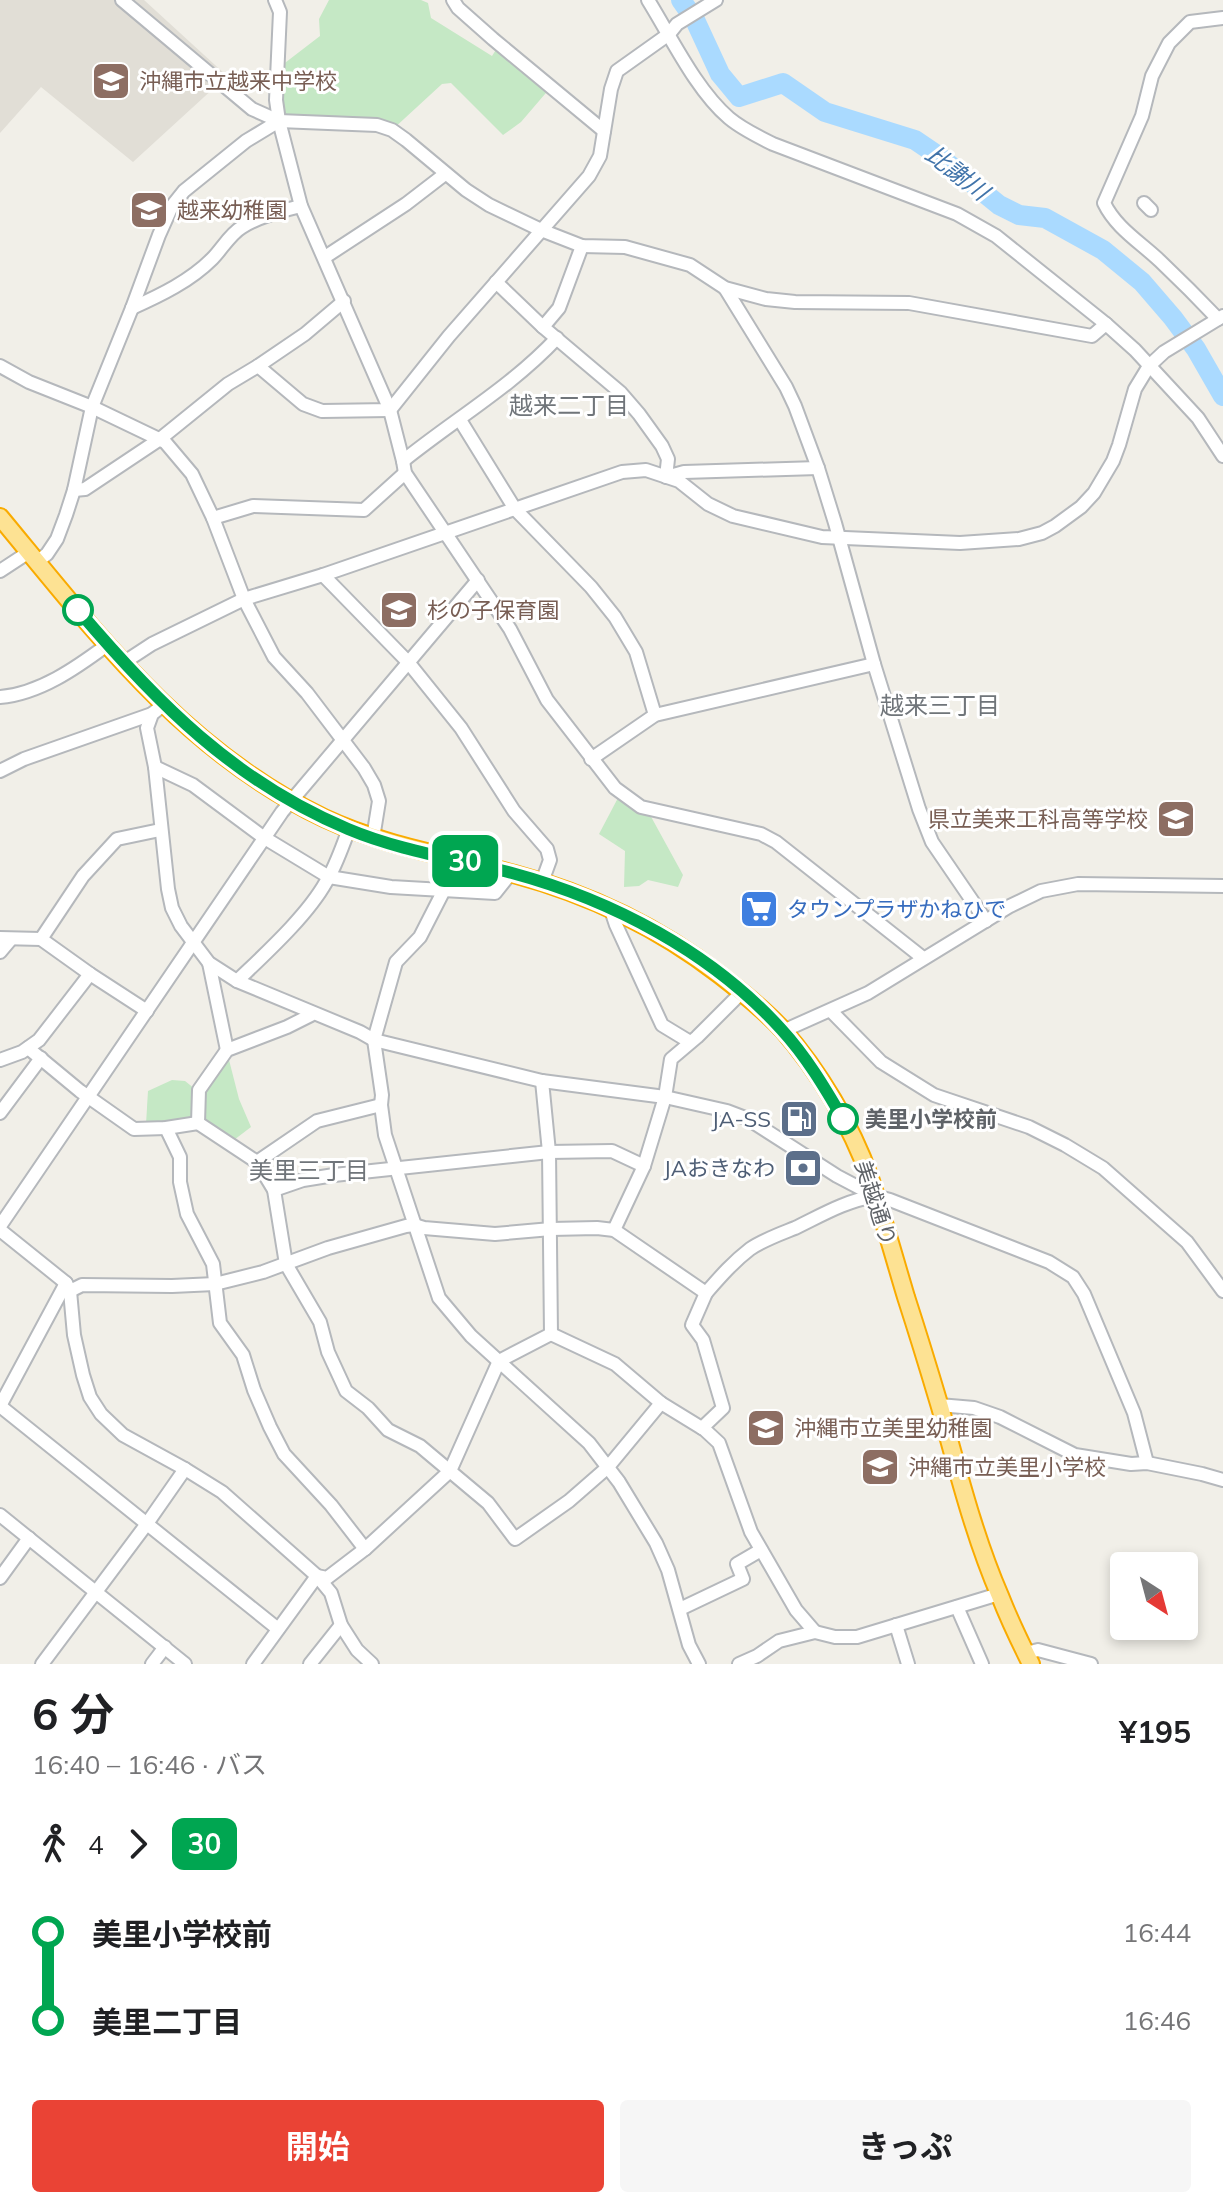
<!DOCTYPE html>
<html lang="ja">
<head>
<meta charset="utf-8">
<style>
	:root { --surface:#fff; --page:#f6f6f6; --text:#202124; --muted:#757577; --accent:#ea4335 }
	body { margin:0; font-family:Mulish,"Noto Sans JP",sans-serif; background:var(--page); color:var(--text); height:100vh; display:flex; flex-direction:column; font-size:30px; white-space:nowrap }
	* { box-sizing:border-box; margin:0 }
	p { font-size:26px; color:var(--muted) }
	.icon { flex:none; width:44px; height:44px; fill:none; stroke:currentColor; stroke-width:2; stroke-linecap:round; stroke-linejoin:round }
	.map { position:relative; height:1664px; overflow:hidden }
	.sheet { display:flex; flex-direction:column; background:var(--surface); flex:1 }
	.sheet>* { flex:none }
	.badge { padding:0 16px; border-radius:12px; font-size:28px; line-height:52px }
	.needle { width:52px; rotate:144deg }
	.fabs { position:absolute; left:1110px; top:1552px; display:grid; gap:16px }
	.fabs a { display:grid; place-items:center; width:88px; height:88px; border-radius:8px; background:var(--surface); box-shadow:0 4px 12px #0003; font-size:40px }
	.map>.badge { position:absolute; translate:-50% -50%; box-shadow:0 0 0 4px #fff }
	.legs { display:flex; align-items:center; gap:12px; height:88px; padding:0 32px; font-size:26px }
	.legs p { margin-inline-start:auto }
	.overview { display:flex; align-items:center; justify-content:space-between; height:136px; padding:0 32px }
	h1 { font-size:44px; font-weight:700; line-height:60px }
	.primary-button { display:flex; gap:16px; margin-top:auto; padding:16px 32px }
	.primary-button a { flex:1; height:92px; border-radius:8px; background:var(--accent); color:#fff; font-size:32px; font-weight:700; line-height:92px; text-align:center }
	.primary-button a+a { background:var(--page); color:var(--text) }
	ul { padding:0 32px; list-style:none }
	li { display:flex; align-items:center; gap:28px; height:88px; font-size:30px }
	li i { display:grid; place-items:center; width:12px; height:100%; margin:0 10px; background:currentColor }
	li i::after { content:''; width:20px; height:20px; margin:-10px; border:6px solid; border-radius:50%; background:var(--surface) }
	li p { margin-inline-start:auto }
	li:first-child i { background:linear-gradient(#0000 50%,currentColor 0) }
	li:last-child i { background:linear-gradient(currentColor 50%,#0000 0) }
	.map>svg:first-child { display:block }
	.education { fill:#e1ded6 }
	.green { fill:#c5e8c5 }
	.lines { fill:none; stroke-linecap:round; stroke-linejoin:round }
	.river { stroke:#aadaff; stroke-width:20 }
	.minor-casing { stroke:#b5b8bc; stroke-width:16 }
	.highway-casing { stroke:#f9ab00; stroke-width:20 }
	.minor { stroke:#fff; stroke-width:12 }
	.highway { stroke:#fde293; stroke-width:16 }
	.line-1-casing { stroke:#fff; stroke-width:18 }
	.line-1 { stroke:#00a651; stroke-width:12 }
	.stop-1-dot { fill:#fff; stroke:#00a651; stroke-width:4 }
	.labels { text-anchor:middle; stroke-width:6; stroke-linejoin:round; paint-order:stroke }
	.education-label { font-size:22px; fill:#785e54; stroke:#fff; text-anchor:start }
	.shop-label { font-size:22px; fill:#366cbe; stroke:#fff; text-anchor:start }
	.service-label { font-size:22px; fill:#4e5e75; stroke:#fff; text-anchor:end }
	.stop-label { font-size:22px; font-weight:bold; fill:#5f6368; stroke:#fff; text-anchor:start }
	.street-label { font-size:22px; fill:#5f6368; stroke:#fff }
	.water-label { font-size:24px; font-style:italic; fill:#4174aa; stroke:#fff }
	.neighbourhood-label { font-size:24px; fill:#70757a; stroke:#fff }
</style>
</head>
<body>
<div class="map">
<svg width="1223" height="1664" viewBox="0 0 1223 1664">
	<rect width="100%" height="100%" fill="#f1efe8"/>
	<path class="education" d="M0,0H144L227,76L133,162L41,87L0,133Z"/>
	<g class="green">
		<path d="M329,0H421L428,3L431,18L492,56L499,45L551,87L521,122L503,135L451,83L442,84L392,130L279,121L277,69L320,36L319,19Z"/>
		<path d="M619,796L649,813L683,875L678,887L648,880L639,886L624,887L625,851L599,834Z"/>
		<path d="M228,1056L239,1099L251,1127L226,1146L202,1122V1091Z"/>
		<path d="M172,1080L185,1081L195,1089L194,1118L168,1124H146L148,1091Z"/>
	</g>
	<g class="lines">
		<path class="river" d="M681,0L695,20L720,74L739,97L783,83L825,112L915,140L940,157L999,205L1019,215L1045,218L1103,250L1142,282L1173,318L1196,349L1223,396"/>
		<g class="minor-casing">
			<g id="minor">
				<path d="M122,0L252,109L279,121L377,125L392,130L406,140L466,190L489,205L541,230L582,246L625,247L690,265L725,288L766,299L795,302L909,303L1092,336L1106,324"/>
				<path d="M275,0L280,12L276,100L279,121L301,206L390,410L403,461L405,473L510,629L547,700L615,788L641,807L761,834L776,842L923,958"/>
				<path d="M453,0L458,8L493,39L604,131"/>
				<path d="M648,0C671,37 696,90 729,118C742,129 757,136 773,144L957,214L996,236L1106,324L1135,350L1198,418L1223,456"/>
				<path d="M1144,203L1151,210"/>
				<path d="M325,257L406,204L445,174"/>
				<path d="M496,282L543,327L620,392L639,414L662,446L668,459L666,477L684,472L818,468"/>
				<path d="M725,288L786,387L795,406L818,468L835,523L874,664L919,809L932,842L986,921"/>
				<path d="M132,308C161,295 190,281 212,259C222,249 230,234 242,227C260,216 281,211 301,206"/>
				<path d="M1218,319C1199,299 1180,280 1160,261C1140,242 1116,228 1104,203L1142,116L1152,76L1169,43L1190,22L1223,18"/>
				<path d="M543,327L559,308L582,246"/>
				<path d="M0,366L29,382L92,407L165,442L192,474L213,518L244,599L274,657L307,693L364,768L374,785L379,801L373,838"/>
				<path d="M258,366L303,404L322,411L390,410L449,336L589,176L600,156L611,89L617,71L669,34L677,24L716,0"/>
				<path d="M460,420L515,509L591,587L615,617L636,652L655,715"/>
				<path d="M403,461C455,419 511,387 557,338"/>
				<path d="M74,490L85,489L160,439L228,384L258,366L305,334L344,301"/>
				<path d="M213,518L253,506L364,510L405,473"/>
				<path d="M37,562L47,554L57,539L66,515L74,490L92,407L132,308L159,235L172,206L184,191L246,141L279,121"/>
				<path d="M0,571L29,552"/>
				<path d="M323,575L408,662L461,728L514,811L547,849L550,860L542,882"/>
				<path d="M123,663L152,644L244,599L323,575L622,472L646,470L679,481L708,504L733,516L822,537L960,543L1019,539L1042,533L1055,526L1081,507L1094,493L1113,461L1119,445L1135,389L1149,366L1164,352L1223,316"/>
				<path d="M0,697C39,694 76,668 107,645"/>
				<path d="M163,705L152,714L147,728L155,767L168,889L172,908L181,926L209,963L237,981L360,1032L374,1040L542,1081L665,1097L727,1111L748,1119L837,1176L875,1196L890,1200L1049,1262L1073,1277L1084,1294L1134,1413L1147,1463"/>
				<path d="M591,759L655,715L874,664"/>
				<path d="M155,767L193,785L263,837L329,877L391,887L495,893L511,873"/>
				<path d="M0,771L24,759L152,714"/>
				<path d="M451,858L443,892L420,937L396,962L374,1040L382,1095L381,1105L385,1135L439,1298L471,1336L589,1443L619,1482L656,1543L668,1570L689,1645L699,1664"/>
				<path d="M610,907L616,925L662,1025L690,1042"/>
				<path d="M0,938L41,939L90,974L147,1011"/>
				<path d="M41,939L83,876L117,839L160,830"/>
				<path d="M0,952L11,939"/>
				<path d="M209,963L227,1050"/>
				<path d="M237,981C265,954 307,916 326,882C336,866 342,847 349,829"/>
				<path d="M831,1011L881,1062L934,1095L1029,1127L1065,1145L1103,1168L1187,1242L1223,1291"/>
				<path d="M310,1012L311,1015L287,1027L227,1050L199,1090L198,1123L257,1162L274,1190L286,1264L320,1322L328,1352L346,1391L368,1408L388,1430L420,1446L488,1503L515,1539L569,1501L608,1467L661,1403"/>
				<path d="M783,1031L868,993L1010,906L1041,891L1078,884L1223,886"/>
				<path d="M28,1048L80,1091L134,1129L166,1128L198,1123"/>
				<path d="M0,1060L22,1052L39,1040L90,974"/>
				<path d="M0,1113L41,1058"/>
				<path d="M166,1128L180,1157V1182L187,1214L213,1264L220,1323L243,1355L254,1390L270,1427L284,1454L331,1505L365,1549"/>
				<path d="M257,1162L317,1121L381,1105"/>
				<path d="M274,1190L303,1180L334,1175L549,1152L612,1151L644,1166"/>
				<path d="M0,1226L282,812L478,580"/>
				<path d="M0,1230L66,1283L70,1291L82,1285L172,1286L215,1284L263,1272L328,1248L406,1226L414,1225L424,1228L495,1234L551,1229L597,1228L614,1230L706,1293C720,1277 733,1262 750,1249C763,1240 780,1234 795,1228C822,1215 845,1201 875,1196"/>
				<path d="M614,1230L644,1166L665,1097L671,1059L697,1037L742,992"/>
				<path d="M70,1291L74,1335L83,1375L90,1397L101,1414L123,1435L185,1469L222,1492L317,1576L331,1593L341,1625L357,1650L372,1664"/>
				<path d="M551,1334L615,1364L661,1403L705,1430L719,1443L751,1532L796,1610L815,1632"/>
				<path d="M939,1405L974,1408L1000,1417L1075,1455L1131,1464L1147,1463L1202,1474L1223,1480"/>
				<path d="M0,1406L278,1629"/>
				<path d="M0,1406L66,1283"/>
				<path d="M702,1428L723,1408L703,1340L692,1325L706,1293"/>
				<path d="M0,1515L185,1664"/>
				<path d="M0,1578L29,1538"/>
				<path d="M957,1607L982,1664"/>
				<path d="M680,1609L743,1579L737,1564L761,1550"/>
				<path d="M896,1625L908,1664"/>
				<path d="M1026,1653L1038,1650L1091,1664"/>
				<path d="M42,1664L146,1525L185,1469"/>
				<path d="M152,1664L165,1647"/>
				<path d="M253,1664L317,1576L327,1578L365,1549L450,1471L499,1361L551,1334L549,1152L542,1081"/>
				<path d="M310,1664L341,1625"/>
				<path d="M739,1664L757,1656L779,1641L815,1632L835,1637H857L999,1594"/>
			</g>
		</g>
		<g class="highway-casing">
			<path id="highway" d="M0,517C96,633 184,751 324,818C384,846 450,856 514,874C589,894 658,927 720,975C742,992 763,1009 782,1029C819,1071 851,1125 870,1178C883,1217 894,1257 906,1297C918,1334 929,1370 940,1407C958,1471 974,1536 1000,1596C1009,1619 1020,1642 1031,1664"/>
		</g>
		<use href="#minor" class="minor"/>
		<use href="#highway" class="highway"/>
	</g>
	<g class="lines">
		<g class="line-1-casing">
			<path id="line-1" d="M78,610C156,702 235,782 348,829C400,851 458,859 512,873C612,900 711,952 781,1029C806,1056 825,1088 843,1119"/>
		</g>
		<use href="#line-1" class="line-1"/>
	</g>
	<defs>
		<g id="school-square" transform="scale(2)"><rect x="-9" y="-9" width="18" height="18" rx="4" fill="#8d6e63" stroke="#fff"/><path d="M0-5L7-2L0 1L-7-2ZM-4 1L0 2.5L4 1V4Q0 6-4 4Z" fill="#fff"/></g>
		<g id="supermarket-square" transform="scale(2)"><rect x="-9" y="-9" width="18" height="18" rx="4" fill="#3f7fe0" stroke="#fff"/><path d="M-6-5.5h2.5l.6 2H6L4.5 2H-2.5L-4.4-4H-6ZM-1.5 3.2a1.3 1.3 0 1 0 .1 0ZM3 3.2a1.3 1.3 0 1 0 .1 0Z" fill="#fff"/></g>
		<g id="fuel-square" transform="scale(2)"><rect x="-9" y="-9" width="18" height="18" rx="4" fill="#5c6f8a" stroke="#fff"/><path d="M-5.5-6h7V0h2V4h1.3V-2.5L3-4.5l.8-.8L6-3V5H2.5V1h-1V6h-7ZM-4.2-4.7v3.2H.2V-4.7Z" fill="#fff"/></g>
		<g id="bank-square" transform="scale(2)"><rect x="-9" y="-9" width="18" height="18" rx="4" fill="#5c6f8a" stroke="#fff"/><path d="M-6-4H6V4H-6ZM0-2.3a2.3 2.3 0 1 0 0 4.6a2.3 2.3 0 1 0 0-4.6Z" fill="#fff"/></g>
	</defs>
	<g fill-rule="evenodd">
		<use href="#school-square" x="111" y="81"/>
		<use href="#school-square" x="149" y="210"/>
		<use href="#school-square" x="399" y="610"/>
		<use href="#school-square" x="1176" y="819"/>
		<use href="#supermarket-square" x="759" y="909"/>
		<use href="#fuel-square" x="799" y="1119"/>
		<use href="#bank-square" x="803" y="1168"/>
		<use href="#school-square" x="766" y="1428"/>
		<use href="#school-square" x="880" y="1467"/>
	</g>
	<g class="stop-1-dot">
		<circle cx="78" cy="610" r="14"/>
		<circle cx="843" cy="1119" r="14"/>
	</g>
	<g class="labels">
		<g class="education-label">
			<text x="139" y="89">沖縄市立越来中学校</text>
			<text x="177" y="218">越来幼稚園</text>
			<text x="427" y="618">杉の子保育園</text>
			<text x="1148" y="827" text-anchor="end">県立美来工科高等学校</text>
			<text x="794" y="1436">沖縄市立美里幼稚園</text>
			<text x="908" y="1475">沖縄市立美里小学校</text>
		</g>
		<g class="shop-label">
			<text x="787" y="917">タウンプラザかねひで</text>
		</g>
		<g class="service-label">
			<text x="771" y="1127">JA-SS</text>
			<text x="775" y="1176">JAおきなわ</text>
		</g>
		<g class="stop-label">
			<text x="865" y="1127">美里小学校前</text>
		</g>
		<g class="street-label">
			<text transform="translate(876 1203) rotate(72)" y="8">美越通り</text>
		</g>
		<g class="water-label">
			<text transform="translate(957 173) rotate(38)" y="8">比謝川</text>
		</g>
		<g class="neighbourhood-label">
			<text x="569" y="414">越来二丁目</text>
			<text x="940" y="714">越来三丁目</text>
			<text x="309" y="1179">美里三丁目</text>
		</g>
	</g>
</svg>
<div class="fabs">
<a><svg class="needle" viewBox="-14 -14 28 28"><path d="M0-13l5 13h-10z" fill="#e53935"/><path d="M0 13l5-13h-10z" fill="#757577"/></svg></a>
</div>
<b class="badge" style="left:465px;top:861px;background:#00a651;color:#fff">30</b>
</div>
<section class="sheet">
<div class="overview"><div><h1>6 分</h1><p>16:40 – 16:46 · バス</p></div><b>¥195</b></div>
<div class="legs"><svg class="icon" aria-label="walk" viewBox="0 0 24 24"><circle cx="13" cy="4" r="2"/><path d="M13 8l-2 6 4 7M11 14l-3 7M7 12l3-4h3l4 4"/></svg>4<svg class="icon" aria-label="forward" viewBox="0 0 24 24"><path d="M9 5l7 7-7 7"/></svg><b class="badge" style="background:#00a651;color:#fff">30</b></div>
<ul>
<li><i style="color:#00a651"></i><b>美里小学校前</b><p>16:44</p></li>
<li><i style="color:#00a651"></i><b>美里二丁目</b><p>16:46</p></li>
</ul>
<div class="primary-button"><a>開始</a><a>きっぷ</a></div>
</section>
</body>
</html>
